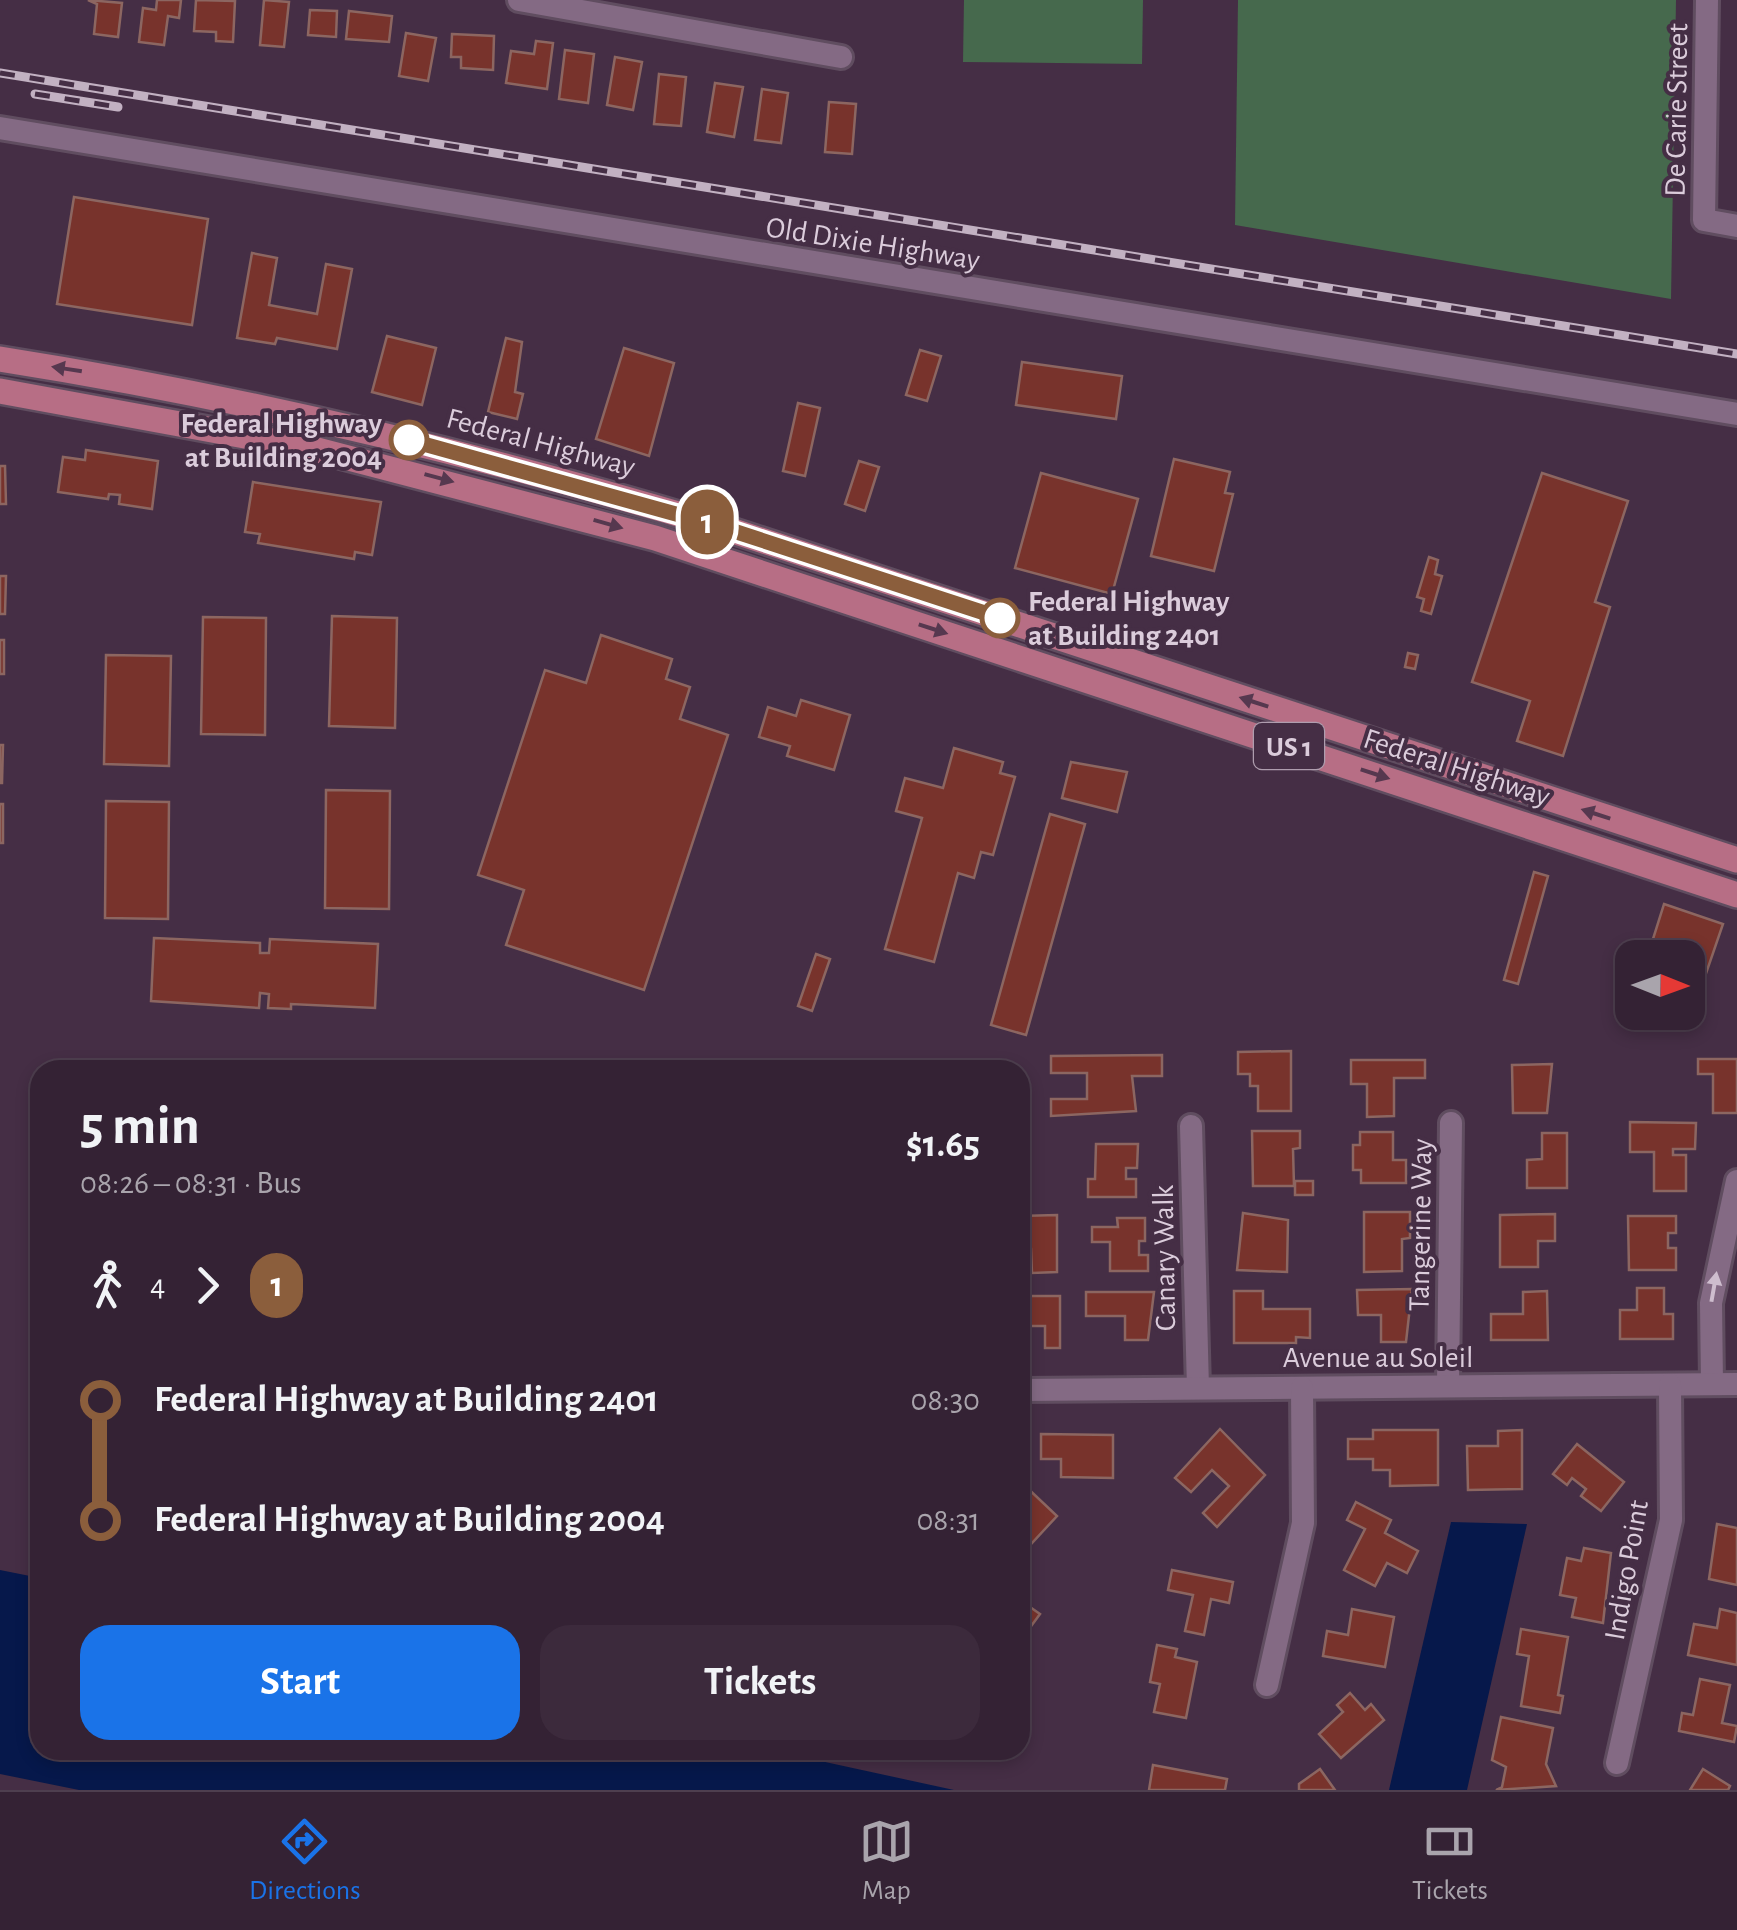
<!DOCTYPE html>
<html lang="en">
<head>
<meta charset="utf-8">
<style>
	:root { --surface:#342234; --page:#3c2a3c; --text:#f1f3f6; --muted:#a9a4ac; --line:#4e3f4f; --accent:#1a73e8 }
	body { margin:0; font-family:"Alegreya Sans",sans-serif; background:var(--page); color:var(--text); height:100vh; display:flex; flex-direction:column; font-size:38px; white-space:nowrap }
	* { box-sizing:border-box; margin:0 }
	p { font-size:32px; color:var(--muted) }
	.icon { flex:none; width:55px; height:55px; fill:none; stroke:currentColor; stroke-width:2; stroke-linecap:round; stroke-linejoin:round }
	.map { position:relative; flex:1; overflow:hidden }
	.panel { position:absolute; left:30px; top:1060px; width:1000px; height:700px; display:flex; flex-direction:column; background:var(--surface); border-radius:30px; box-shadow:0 5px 15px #0003,0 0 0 2px var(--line) }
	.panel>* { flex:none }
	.badge { padding:0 20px; border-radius:32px; font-size:35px; line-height:65px }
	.needle { width:65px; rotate:91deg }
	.controls { position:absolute; left:1615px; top:940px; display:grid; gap:20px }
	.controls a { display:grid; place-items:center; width:90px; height:90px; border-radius:20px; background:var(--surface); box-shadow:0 5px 15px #0003,0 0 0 2px var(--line); font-size:50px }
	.map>.badge { position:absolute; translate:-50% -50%; box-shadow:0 0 0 5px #fff }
	.legs { display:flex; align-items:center; gap:15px; height:110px; padding:0 50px; font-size:32px }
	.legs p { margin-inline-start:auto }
	.headline { display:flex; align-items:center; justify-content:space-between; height:170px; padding:0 50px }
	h1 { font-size:55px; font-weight:700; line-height:75px }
	.button { display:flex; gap:20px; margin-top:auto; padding:20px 50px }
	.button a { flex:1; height:115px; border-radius:30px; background:var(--accent); color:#fff; font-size:40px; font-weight:700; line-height:115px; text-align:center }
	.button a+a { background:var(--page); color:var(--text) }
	ul { padding:0 50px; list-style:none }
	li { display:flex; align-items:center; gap:35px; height:120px; font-size:38px }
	li i { display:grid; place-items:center; width:15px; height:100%; margin:0 12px; background:currentColor }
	li i::after { content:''; width:25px; height:25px; margin:-12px; border:8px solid; border-radius:50%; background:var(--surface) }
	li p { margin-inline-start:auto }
	li:first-child i { background:linear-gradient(#0000 50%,currentColor 0) }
	li:last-child i { background:linear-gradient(currentColor 50%,#0000 0) }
	.tab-bar { display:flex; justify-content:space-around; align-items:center; height:140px; border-top:2px solid var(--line); background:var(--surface); font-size:28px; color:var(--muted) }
	.tab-bar a { display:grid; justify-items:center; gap:5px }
	.tab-bar .current { color:var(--accent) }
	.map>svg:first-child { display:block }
	.green { fill:#46694d }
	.water { fill:#06184b }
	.building { fill:#78332c; stroke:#8c6661; stroke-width:2.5 }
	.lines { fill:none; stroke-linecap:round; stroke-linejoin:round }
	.minor-casing { stroke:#604d60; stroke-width:28 }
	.major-casing { stroke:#604d60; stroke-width:30 }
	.minor { stroke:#846a84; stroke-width:22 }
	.major { stroke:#b76e85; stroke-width:25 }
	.rail-casing { stroke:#c2b1c2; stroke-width:9 }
	.rail { stroke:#452e45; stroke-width:5; stroke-dasharray:15; stroke-linecap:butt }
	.oneway { fill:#56384f }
	.oneway2 { fill:#cebdce }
	.line-1-casing { stroke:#fff; stroke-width:22 }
	.line-1 { stroke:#8b5e3c; stroke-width:15 }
	.stop-1-dot { fill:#fff; stroke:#8b5e3c; stroke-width:5 }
	.labels { text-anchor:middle; stroke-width:8; stroke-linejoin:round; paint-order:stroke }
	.shield { fill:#452e45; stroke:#ae9dae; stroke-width:2.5 }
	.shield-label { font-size:28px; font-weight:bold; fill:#dbccdb }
	.street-label { font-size:30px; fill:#dbccdb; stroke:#452e45 }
	.stop-label { font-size:30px; font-weight:bold; fill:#dbccdb; stroke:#452e45; text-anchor:end }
</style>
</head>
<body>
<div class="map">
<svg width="1737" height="1790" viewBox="0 0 1737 1790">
	<rect width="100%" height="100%" fill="#452e45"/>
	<g class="green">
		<path d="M964,0H1143L1142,64L963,62Z"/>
		<path d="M1238,0H1676L1671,299L1235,225Z"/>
	</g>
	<g class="water">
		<path d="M1451,1522L1527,1524L1467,1790H1389Z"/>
		<path d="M0,1570L40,1578V1750H770L954,1790H79L0,1774Z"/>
	</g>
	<g class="building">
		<path d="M88,0L122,3L118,37L94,34L97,4Z"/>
		<path d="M157,0H181L179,18L168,16L164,45L139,42L143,8L156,10Z"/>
		<path d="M196,0L235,1L233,42L216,41V32L194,31Z"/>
		<path d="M264,0L289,2L284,47L260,45Z"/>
		<path d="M310,10L337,11L336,37L308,35Z"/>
		<path d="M349,11L392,16L389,42L346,39Z"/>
		<path d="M406,33L436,38L428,81L399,76Z"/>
		<path d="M452,34L494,36L493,70L461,68V57H451Z"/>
		<path d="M536,41L553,43L547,89L506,83L511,51L534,54Z"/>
		<path d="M565,50L594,54L588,103L559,99Z"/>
		<path d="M615,57L642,62L633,110L607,105Z"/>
		<path d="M659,74L686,77L681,126L654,124Z"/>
		<path d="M715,83L743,87L734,137L707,132Z"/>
		<path d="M762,89L788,93L781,143L755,140Z"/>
		<path d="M829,102L856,104L852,154L825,152Z"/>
		<path d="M74,197L208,219L192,325L57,304Z"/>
		<path d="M252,253L277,258L269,305L317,314L326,264L352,269L337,349L277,338L275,344L237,338Z"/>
		<path d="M387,336L436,348L422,405L372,392Z"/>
		<path d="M506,338L522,342L515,392L523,394L517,419L488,412Z"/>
		<path d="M624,348L674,363L649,456L596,439Z"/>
		<path d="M920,350L941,356L927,401L906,395Z"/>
		<path d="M1022,362L1122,376L1116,419L1016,405Z"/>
		<path d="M798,403L820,408L805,476L783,471Z"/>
		<path d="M86,450L158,461L152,509L119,504L120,495L109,494L108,499L58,492L63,457L85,460Z"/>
		<path d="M1174,459L1230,472L1225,493L1233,494L1214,571L1151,556Z"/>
		<path d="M859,461L879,467L865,511L845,504Z"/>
		<path d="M0,466H5L6,504H0Z"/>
		<path d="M1041,473L1138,499L1112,594L1015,568Z"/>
		<path d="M1542,473L1628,501L1595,602L1610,607L1563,756L1517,741L1530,701L1472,682Z"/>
		<path d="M253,482L381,502L372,555L355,552L354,559L258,543L260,534L245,532Z"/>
		<path d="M1429,557L1438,560L1435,574L1442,576L1431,614L1421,611L1424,599L1417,597Z"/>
		<path d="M0,576H6L5,614H0Z"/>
		<path d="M332,616L397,618L395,728L329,726Z"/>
		<path d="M203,617L266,618L265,735L201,734Z"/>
		<path d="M601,635L672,659L666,679L690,687L680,719L728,735L644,990L506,945L524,890L478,875L545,670L586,683Z"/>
		<rect x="0" y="640" width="4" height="34"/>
		<path d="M1408,653L1418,655L1415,669L1405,667Z"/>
		<path d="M106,655L171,656L169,766L104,764Z"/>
		<path d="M801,700L850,715L834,770L787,756L790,746L759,737L768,707L796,716Z"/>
		<path d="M0,745H3L2,783H0Z"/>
		<path d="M954,748L1003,762L1000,773L1015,777L993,855L981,852L974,878L958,873L934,962L885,949L922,818L896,811L905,778L943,788Z"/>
		<path d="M1071,762L1127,772L1117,812L1062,798Z"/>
		<path d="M326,790L390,791L389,909L325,908Z"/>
		<path d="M106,801L169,802L168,919L105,918Z"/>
		<rect x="0" y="804" width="3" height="39"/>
		<path d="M1050,814L1085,824L1026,1035L991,1025Z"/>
		<path d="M1534,872L1548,876L1518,984L1504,980Z"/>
		<path d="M1664,904L1723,924L1700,991L1688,987V958H1647Z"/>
		<path d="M154,938L260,943V953H269L270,939L378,944L375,1008L291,1004V1009L268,1008L269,994L260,993L259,1008L151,1001Z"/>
		<path d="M816,954L830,959L812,1011L798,1006Z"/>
		<path d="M1291,1051V1111H1258V1086H1250V1074H1238V1052Z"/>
		<path d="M1162,1055V1076H1132L1136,1111L1051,1116V1099H1087V1073H1051V1056Z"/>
		<path d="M1698,1059H1737V1113H1713V1074H1698Z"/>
		<path d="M619,1060L635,1070H613Z"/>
		<path d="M1351,1060H1425V1078H1394V1116L1367,1117V1084H1351Z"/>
		<path d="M1552,1064L1547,1113H1513L1512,1065Z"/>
		<path d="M1630,1122L1696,1123L1695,1149H1673V1155H1686V1191H1654V1152H1630Z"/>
		<path d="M1252,1131H1300V1148L1293,1149L1294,1186H1253Z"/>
		<path d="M1360,1132H1393V1160H1406V1183H1361V1170H1353V1145H1360Z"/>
		<path d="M1542,1133H1567V1188H1527V1160L1542,1159Z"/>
		<rect x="1020" y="1135" width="9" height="61"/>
		<path d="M1096,1144H1138L1137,1168H1126V1179H1136V1197H1088V1179H1095Z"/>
		<rect x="1295" y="1181" width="18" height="14"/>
		<path d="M1364,1212H1410V1238L1402,1239V1271L1364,1272Z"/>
		<path d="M1243,1213L1288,1220L1287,1272L1237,1270Z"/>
		<path d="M1555,1214V1241H1538V1267H1500V1215Z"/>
		<path d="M1057,1215V1272L1032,1273L1031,1249H1020V1216Z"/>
		<path d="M1628,1216H1676V1233H1668V1248H1676V1270H1629Z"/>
		<path d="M1117,1218H1145V1241H1139V1255H1148V1271H1110V1242H1092V1227H1118Z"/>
		<path d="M1637,1288H1664V1314H1673V1339H1620V1310H1637Z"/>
		<path d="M1412,1289L1406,1342H1381V1315H1358L1357,1290Z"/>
		<path d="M1234,1291H1263V1309H1310V1338L1296,1337V1343H1234Z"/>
		<path d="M1547,1291L1548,1340H1491V1314H1523V1292Z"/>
		<path d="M1086,1292H1154L1148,1340H1125V1316H1086Z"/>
		<path d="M1020,1296H1060V1348H1045V1326H1020Z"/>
		<path d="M1220,1429L1265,1475L1217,1527L1203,1513L1229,1486L1212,1470L1191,1492L1175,1478Z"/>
		<path d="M1373,1430H1438V1485L1390,1486V1470H1373V1459H1348V1439H1373Z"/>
		<path d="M1522,1430V1489L1468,1490L1467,1446H1498V1431Z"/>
		<path d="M1041,1434L1113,1435V1478L1061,1477V1459H1041Z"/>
		<path d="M1577,1444L1624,1482L1601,1511L1581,1496L1586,1489L1572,1478L1567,1485L1553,1474Z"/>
		<path d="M1020,1481L1057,1516L1020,1556Z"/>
		<path d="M1356,1502L1391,1520L1385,1533L1418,1551L1407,1573L1387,1563L1375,1586L1344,1570L1365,1529L1347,1520Z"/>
		<path d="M1717,1524L1737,1528V1585L1709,1579Z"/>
		<path d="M1584,1548L1611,1553L1603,1623L1572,1617L1576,1598L1560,1595L1567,1558L1581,1561Z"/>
		<path d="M1172,1570L1233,1582L1229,1603L1211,1599L1204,1635L1185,1631L1193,1595L1168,1590Z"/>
		<path d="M1020,1600L1040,1614L1029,1629L1020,1622Z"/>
		<path d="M1352,1609L1394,1617L1385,1667L1323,1656L1327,1631L1348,1635Z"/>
		<path d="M1720,1609L1737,1613V1665L1688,1655L1694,1624L1717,1628Z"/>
		<path d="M1521,1629L1568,1637L1558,1695L1563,1696L1560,1713L1521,1706L1529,1656L1517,1654Z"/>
		<path d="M1157,1645L1177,1649L1175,1657L1197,1662L1186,1718L1154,1712L1160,1684L1150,1682Z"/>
		<path d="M1700,1679L1730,1685L1722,1723L1737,1726L1734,1742L1679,1731L1682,1713L1693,1715Z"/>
		<path d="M1350,1693L1365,1710L1371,1704L1384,1720L1341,1758L1319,1734L1343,1712L1337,1705Z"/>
		<path d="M1501,1717L1553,1728L1546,1764L1556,1786L1496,1790L1502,1787L1506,1767L1492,1760Z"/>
		<path d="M1153,1765L1227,1779L1225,1790H1149Z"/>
		<path d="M1320,1769L1335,1790H1299V1784Z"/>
		<path d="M1703,1769L1730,1786L1728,1790H1690Z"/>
	</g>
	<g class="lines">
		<g class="minor-casing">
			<g id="minor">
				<path d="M519,0L841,57"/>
				<path d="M1707,0L1704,220L1737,226"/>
				<path d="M0,128L1737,414"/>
				<path d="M1191,1126L1198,1388"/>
				<path d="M1712,1384L1711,1303L1737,1181"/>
				<path d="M1448,1386L1451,1123"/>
				<path d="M1020,1390L1737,1384"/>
				<path d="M1267,1685L1303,1523L1302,1388"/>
				<path d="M1617,1763L1671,1520L1670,1385"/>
			</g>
		</g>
		<g class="major-casing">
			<g id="major">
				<path d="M0,359C242,397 478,454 712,524L1737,860"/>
				<path d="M0,391L310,448L655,538L1737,895"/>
			</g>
		</g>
		<use href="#minor" class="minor"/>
		<use href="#major" class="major"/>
		<g class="rail-casing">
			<g id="rail">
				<path d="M0,73L1737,354"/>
				<path d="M35,94L118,107"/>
			</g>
		</g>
		<use href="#rail" class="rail"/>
	</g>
	<defs><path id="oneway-solid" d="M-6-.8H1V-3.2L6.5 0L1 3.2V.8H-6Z" transform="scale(2.5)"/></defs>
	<g class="oneway">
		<use href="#oneway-solid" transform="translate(67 369) rotate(-171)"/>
		<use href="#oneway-solid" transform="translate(439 478) rotate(15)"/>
		<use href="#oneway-solid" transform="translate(608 524) rotate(16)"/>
		<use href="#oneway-solid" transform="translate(933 629) rotate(18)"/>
		<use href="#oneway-solid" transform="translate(1254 702) rotate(-162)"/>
		<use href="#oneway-solid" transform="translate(1375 774) rotate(18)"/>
		<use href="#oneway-solid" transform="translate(1596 814) rotate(-162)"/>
	</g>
	<use class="oneway2" href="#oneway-solid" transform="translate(1714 1287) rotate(-80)"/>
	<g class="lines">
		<g class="line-1-casing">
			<path id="line-1" d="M409,440L712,524L1000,618"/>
		</g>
		<use href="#line-1" class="line-1"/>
	</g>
	<g class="stop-1-dot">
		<circle cx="409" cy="440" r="18"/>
		<circle cx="1000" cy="618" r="18"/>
	</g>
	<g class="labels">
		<rect class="shield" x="1254" y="723" width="70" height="46" rx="8"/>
		<g class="shield-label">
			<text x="1289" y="756">US 1</text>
		</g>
		<g class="street-label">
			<text transform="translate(1676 110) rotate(-89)" y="10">De Carie Street</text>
			<text transform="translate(873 243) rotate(9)" y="10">Old Dixie Highway</text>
			<text transform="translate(541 442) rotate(15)" y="10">Federal Highway</text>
			<text transform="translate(1457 767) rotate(18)" y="10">Federal Highway</text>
			<text transform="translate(1420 1225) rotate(-89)" y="10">Tangerine Way</text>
			<text transform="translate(1164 1258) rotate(-91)" y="10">Canary Walk</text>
			<text x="1378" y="1367">Avenue au Soleil</text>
			<text transform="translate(1626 1570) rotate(-80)" y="10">Indigo Point</text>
		</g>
		<g class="stop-label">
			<text x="382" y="433">Federal Highway<tspan x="382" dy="34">at Building 2004</tspan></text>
			<text x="1028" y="611" text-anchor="start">Federal Highway<tspan x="1028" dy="34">at Building 2401</tspan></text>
		</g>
	</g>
</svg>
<div class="controls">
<a><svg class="needle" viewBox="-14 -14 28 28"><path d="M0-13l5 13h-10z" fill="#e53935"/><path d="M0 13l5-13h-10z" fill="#a9a4ac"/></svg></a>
</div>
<b class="badge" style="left:707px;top:522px;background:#8b5e3c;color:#fff">1</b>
<section class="panel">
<div class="headline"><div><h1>5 min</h1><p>08:26 – 08:31 · Bus</p></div><b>$1.65</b></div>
<div class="legs"><svg class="icon" aria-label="walk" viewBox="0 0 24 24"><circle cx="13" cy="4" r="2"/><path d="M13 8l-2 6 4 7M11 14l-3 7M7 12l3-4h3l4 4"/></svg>4<svg class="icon" aria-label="forward" viewBox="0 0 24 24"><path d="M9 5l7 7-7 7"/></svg><b class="badge" style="background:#8b5e3c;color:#fff">1</b></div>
<ul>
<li><i style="color:#8b5e3c"></i><b>Federal Highway at Building 2401</b><p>08:30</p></li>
<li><i style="color:#8b5e3c"></i><b>Federal Highway at Building 2004</b><p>08:31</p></li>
</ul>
<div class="button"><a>Start</a><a>Tickets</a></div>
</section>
</div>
<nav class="tab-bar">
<a class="current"><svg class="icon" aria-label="directions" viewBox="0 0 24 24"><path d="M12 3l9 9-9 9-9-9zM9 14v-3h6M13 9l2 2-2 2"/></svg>Directions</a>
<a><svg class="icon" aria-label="map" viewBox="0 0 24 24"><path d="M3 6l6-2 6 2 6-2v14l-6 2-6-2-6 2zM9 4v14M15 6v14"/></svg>Map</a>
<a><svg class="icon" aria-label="tickets" viewBox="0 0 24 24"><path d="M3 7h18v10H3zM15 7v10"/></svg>Tickets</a>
</nav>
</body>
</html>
